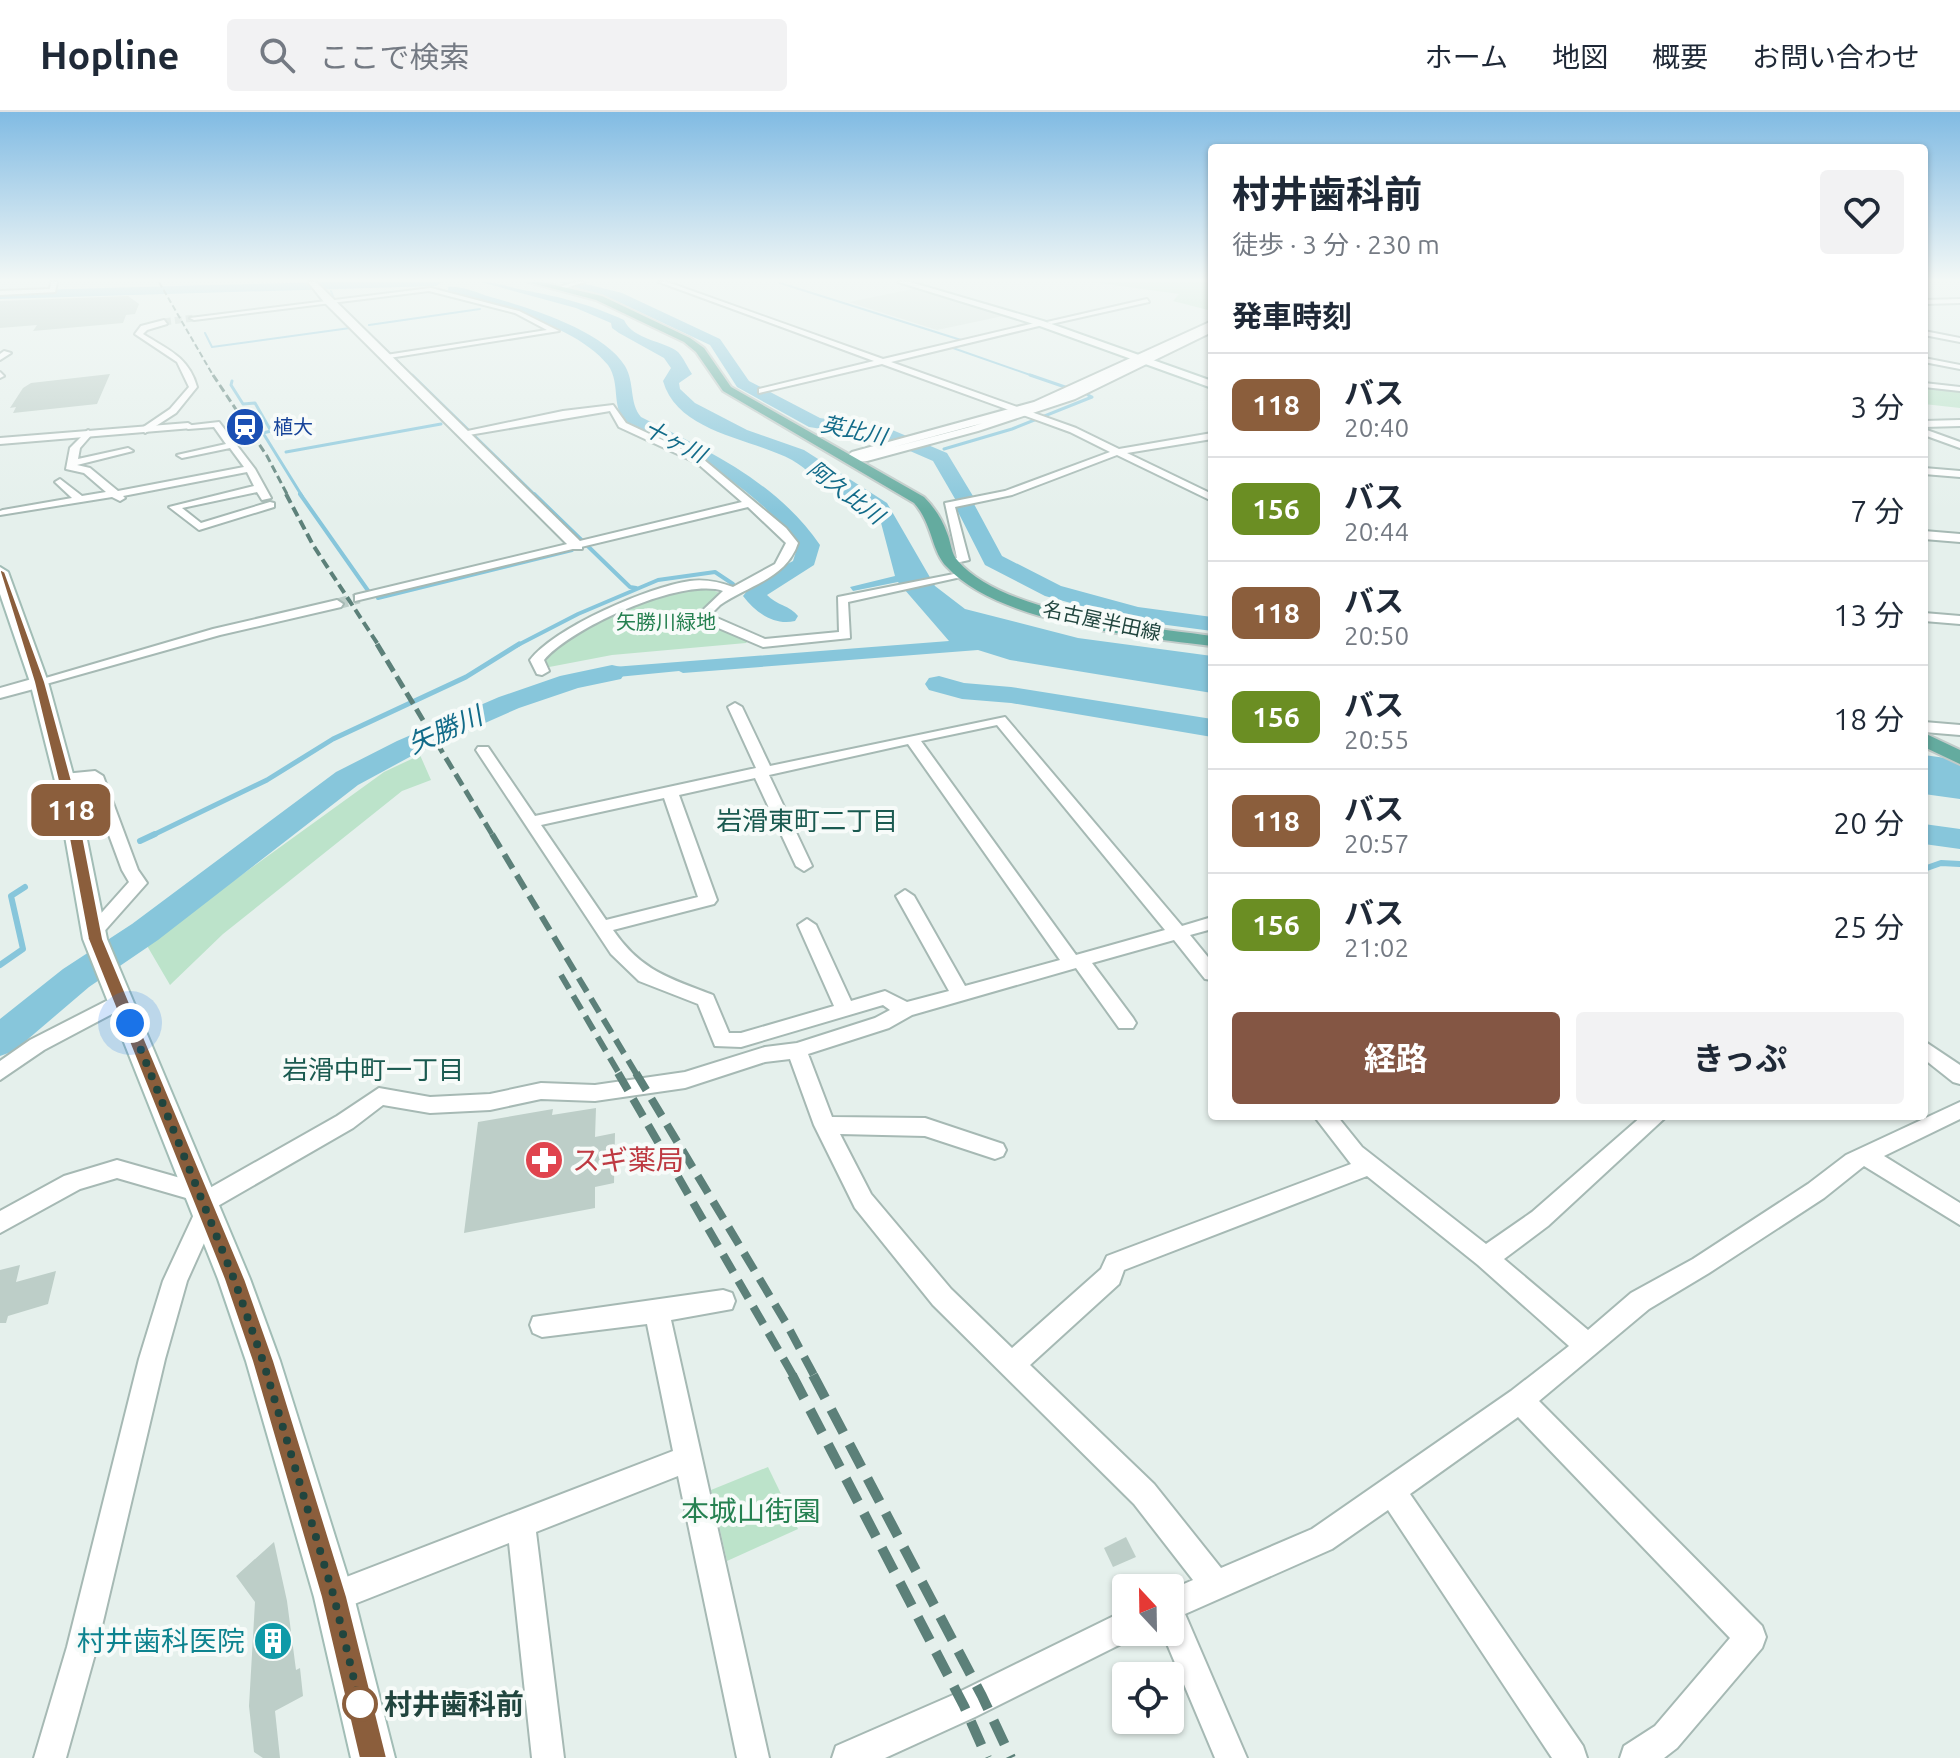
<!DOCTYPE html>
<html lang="ja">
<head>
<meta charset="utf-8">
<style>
	:root { --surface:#fff; --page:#f2f2f3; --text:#1f2937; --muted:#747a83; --line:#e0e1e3; --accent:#845644 }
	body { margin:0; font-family:Ubuntu,"Noto Sans JP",sans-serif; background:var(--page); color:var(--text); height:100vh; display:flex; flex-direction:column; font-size:30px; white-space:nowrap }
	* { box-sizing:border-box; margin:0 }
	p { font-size:26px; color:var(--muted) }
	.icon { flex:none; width:44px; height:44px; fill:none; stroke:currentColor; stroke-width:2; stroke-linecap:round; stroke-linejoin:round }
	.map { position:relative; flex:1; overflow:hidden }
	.side { position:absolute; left:1208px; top:32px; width:720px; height:976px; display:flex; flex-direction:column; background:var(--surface); border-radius:8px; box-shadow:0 2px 6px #0004 }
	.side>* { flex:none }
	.badge { padding:0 16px; border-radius:12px; font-size:28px; line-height:52px }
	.needle { width:52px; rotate:338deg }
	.fabs { position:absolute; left:1112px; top:1462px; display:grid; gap:16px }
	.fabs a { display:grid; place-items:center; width:72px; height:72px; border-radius:8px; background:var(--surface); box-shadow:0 2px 6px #0004; font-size:40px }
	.you { position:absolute; width:40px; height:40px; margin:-20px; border:6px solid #fff; border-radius:50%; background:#1a73e8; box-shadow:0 0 0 12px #1a73e833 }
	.map>.badge { position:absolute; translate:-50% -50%; box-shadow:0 0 0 4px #fff }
	h2 { padding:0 24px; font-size:30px; line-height:72px }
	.round { display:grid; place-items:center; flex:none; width:84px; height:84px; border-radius:8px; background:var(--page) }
	.headline { display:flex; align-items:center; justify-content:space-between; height:136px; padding:0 24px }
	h1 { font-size:38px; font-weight:700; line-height:60px }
	.action { display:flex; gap:16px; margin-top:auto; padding:16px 24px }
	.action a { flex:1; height:92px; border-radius:8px; background:var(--accent); color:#fff; font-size:32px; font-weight:700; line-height:92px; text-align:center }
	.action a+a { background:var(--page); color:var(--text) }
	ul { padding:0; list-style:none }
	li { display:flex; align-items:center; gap:24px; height:104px; padding:0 24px; border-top:2px solid var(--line) }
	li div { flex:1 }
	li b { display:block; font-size:30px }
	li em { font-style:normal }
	li .badge { min-width:88px; font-weight:700; text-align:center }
	header { display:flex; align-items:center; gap:48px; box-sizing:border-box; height:112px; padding:0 40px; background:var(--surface); border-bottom:2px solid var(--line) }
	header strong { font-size:38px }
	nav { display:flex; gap:44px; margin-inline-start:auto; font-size:28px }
	.search { width:560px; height:72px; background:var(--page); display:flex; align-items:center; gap:20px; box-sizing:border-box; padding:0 28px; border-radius:8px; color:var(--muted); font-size:30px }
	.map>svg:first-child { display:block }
	.built { fill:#d3e1db }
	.green { fill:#bce3ca }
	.water { fill:#87c6db }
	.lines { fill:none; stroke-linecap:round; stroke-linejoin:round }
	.stream-far4 { stroke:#87c6db; stroke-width:2 }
	.stream-far3 { stroke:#87c6db; stroke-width:3 }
	.stream-far2 { stroke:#87c6db; stroke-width:4 }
	.stream-far1 { stroke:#87c6db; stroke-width:5 }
	.stream { stroke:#87c6db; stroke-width:6 }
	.river { fill:#87c6db; fill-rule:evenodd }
	.building { fill:#bdcec8 }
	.minor-tunnel-far1 { stroke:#becec9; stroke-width:7; stroke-dasharray:7 4; stroke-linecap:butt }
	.minor-tunnel { stroke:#becec9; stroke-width:11; stroke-dasharray:11 6; stroke-linecap:butt }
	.minor-casing { stroke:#a6b9b4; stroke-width:4 }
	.tertiary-casing { stroke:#a6b9b4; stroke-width:4 }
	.secondary-casing { stroke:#a2bdb6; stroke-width:4 }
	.primary-casing { stroke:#c1cbc9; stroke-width:4 }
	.minor { fill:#fff; fill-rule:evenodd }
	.tertiary { fill:#fff; fill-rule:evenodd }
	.secondary { fill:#fff; fill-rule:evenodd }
	.primary { fill:#64ab9f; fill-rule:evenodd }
	.rail-far6 { stroke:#5c8079; stroke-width:2; stroke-dasharray:6 3; stroke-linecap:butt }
	.rail-far5 { stroke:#5c8079; stroke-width:3; stroke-dasharray:8 4; stroke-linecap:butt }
	.rail-far4 { stroke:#5c8079; stroke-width:4; stroke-dasharray:10 5; stroke-linecap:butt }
	.rail-far3 { stroke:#5c8079; stroke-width:5; stroke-dasharray:13 6; stroke-linecap:butt }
	.rail-far2 { stroke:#5c8079; stroke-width:6; stroke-dasharray:16 8; stroke-linecap:butt }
	.rail-far1 { stroke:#5c8079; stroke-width:8; stroke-dasharray:20 10; stroke-linecap:butt }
	.rail { stroke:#5c8079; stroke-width:10; stroke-dasharray:26 13; stroke-linecap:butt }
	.line { fill:#8b5e3c; stroke:#fff; stroke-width:2 }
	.walk { stroke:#21453e; stroke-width:8; stroke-dasharray:0 14.4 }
	.stop-dot { fill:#fff; stroke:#8b5e3c; stroke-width:4 }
	.labels { text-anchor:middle; stroke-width:8; stroke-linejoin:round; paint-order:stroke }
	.far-transit-label { font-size:20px; fill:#164399; stroke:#f7fbf9; text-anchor:start }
	.far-street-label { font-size:20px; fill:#21453e; stroke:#f7fbf9 }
	.far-park-label { font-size:20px; fill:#268151; stroke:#f7fbf9 }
	.far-water-label { font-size:22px; font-style:italic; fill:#126b89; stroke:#f7fbf9 }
	.water-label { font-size:26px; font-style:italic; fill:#126b89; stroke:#f7fbf9 }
	.neighbourhood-label { font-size:26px; fill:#1a5a50; stroke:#f7fbf9 }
	.near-health-label { font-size:28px; fill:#be3a42; stroke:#f7fbf9; text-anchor:start }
	.near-park-label { font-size:28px; fill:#268151; stroke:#f7fbf9 }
	.near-culture-label { font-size:28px; fill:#0d838f; stroke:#f7fbf9; text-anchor:end }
	.near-stop-label { font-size:28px; font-weight:bold; fill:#21453e; stroke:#f7fbf9; text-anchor:start }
</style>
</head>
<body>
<header>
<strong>Hopline</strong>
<div class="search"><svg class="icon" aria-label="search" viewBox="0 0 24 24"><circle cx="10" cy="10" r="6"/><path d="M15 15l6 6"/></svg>ここで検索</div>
<nav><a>ホーム</a><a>地図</a><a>概要</a><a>お問い合わせ</a></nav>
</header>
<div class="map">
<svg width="1960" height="1646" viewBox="0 0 1960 1646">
	<rect width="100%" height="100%" fill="#e5f0ec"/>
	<path class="built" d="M918,176L1008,203L937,218L849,190Z"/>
	<g class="green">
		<path d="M1092,170H1212V199L1173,189L1179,182Z"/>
		<path d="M1924,274L1960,278V296L1924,292Z"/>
		<path d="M704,475L720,481L700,502L706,511L748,529L746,531L612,543L544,556V541L552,534C599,512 651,478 704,475Z"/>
		<path d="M420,643L431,668L402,679L223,822L170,873L146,832L384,660Z"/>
		<path d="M768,1355L798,1417L727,1449L711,1378Z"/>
	</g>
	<g class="water">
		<path d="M481,170C497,170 508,175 523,178C561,185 589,192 624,208C633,228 665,229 678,240C683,245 688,256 692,262L679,271L680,277L695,291L747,318L804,338L887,391L935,474L965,497L1078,526L1212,544V581L1010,548L978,538L683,561L679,559L556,571L613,555L949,529L898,470L853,479L850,475L895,464L880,407C868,396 851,391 837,383C821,373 808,357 792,348C751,326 678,321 663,269L671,256L664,246L619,221L612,216L611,211L576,196Z"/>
		<path d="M1924,643L1960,648V687L1924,682Z"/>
	</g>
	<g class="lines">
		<g class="stream-far4">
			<path d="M780,171L961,228L943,233"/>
			<path d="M331,179L334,187L414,265"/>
			<path d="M369,213L480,197"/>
			<path d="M205,221L212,235L350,216"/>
			<path d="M950,235L1036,265"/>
		</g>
		<g class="stream-far3">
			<path d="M412,263L536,384"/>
			<path d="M1030,263L1065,275"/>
			<path d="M232,269L231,273L243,292L255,291L271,319L263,321L302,384"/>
			<path d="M944,337L1012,317L1092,285L1088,283"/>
			<path d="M286,340L441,312"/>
		</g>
		<g class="stream-far2">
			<path d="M300,382L369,480"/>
			<path d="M534,382L630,475L636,476"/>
			<path d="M378,486L572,438"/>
			<path d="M516,534L578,502L658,468L715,460L733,472"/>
		</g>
		<path class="stream-far1" d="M151,724L267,668L333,627L466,565L519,532"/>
		<g class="stream">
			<path d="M140,729L155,722"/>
			<path d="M1924,757L1941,751L1960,752"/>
			<path d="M0,853L23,837L11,784L25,775"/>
		</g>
		<g class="river">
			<path d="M322,170H442L436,174L0,187V179Z"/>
			<path d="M559,170H578L622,181L720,227L749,269L820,306L890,317L947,341L976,389L974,392L1002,444L1061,474L1138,495L1212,505V519L1137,509L1045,484L985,453L956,396L958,392L933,349L880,326L809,315L737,275L710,233L612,187Z"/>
			<path d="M448,175C460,174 473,179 484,183C523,194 603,217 625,254C635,271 629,291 641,305C707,338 777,370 820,433L814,453L767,483C776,493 791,494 798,504L795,509C774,514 755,500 743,484L755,469L793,449L798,433C781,407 744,376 717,359C690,341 657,332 630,314C609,298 622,273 608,253C576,213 496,194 448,181Z"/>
			<path d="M612,553L621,555L625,561L621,567L578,576L519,596L417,641L358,673L158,828L89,875L14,939L0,944V907L63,857L132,812L336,660L397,629L499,585L560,564Z"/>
			<path d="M939,564L964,571L1011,575L1212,607V625L1011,591L962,587L929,578L925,572L929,566Z"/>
			<path d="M1924,712L1960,717V737L1924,732Z"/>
		</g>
	</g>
	<g class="building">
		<path d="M128,184L139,192L135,202L126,203L123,211L33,219L37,213L0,216V189Z"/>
		<path d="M110,262L97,292L13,301L16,295L10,296L23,276L31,271Z"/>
		<path d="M596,996L595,1025L615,1021L614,1071L595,1075V1096L464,1121L478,1010L553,997L552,1003Z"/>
		<path d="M20,1153L16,1170L56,1159L48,1192L8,1204L6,1211H0V1158Z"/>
		<path d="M1126,1425L1136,1445L1113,1455L1104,1436Z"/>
		<path d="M274,1430L287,1489L296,1558L300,1556L303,1584L275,1599L280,1646H263L254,1640L249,1594L255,1490L236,1464Z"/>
	</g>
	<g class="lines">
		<path class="minor-tunnel-far1" d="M164,210L194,206"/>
		<path class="minor-tunnel" d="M337,492L359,486"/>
		<g class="minor-casing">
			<g id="minor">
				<path d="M51,170H57L55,180L0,183V179L50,177Z"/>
				<path d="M576,170H585L559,178L556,176Z"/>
				<path d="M659,170H667L883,247L1043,209V213L891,250L1076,316L1119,337L1212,321V327L1127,341L1212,382V389L1117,343L1012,383L955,395L969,448L947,453V449L957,446L945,391L1005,379L1110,340L1070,320L882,252L759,281V277L874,249Z"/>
				<path d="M431,176L519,199L559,219L383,247L386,243L547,218L515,201L429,179L194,208L190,206Z"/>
				<path d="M1147,187L1149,190L1051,212L1047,210Z"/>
				<path d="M1960,187V191L1924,192V188Z"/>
				<path d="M164,208L167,212L147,218L143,222C167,237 189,245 197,275L176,301L145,321L142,316L170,297L189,275L177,250L135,222L141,214Z"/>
				<path d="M1924,219L1960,226V230L1924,223Z"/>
				<path d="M4,239L11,241L0,248V242Z"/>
				<path d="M1924,246L1960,253V257L1924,250Z"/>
				<path d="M0,260L4,264L0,266Z"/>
				<path d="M1924,271L1960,275V279L1924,275Z"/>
				<path d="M613,293L626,311L703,347L786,416L798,431C786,467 749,473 720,493L713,500L717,506L765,527L839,520L838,485L964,460L970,463L848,490L850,526L763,535L709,512L701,500L723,479C682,465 571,516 544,548L549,559L542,563L537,562L530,548C556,515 648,475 690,469C705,467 719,470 733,475L775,452L786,431L748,395L355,489V483L742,390L697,351L619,315L610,299L463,324L458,321L563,299Z"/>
				<path d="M1960,308V314L1924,315V309Z"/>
				<path d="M219,310L255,357L271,386L262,388L257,380L182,396L201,411L270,390L274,391V395L199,418L169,395L254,374L247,360L123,384L125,386L120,389L112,385L0,403V399L3,398L72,386L55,370L60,367L82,384L106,380L84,361L66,357L70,336L88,318L93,321L80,336L78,347L128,336L133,339L77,353L90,356L118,379L244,355L230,336L182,346L177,343L226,332L214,315L188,317L184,314Z"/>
				<path d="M1924,317L1960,330V336L1924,323Z"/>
				<path d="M1924,356L1960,359V365L1924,362Z"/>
				<path d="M337,488L343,492L341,495L220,523L39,574L32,570L213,517Z"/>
				<path d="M1924,501L1960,504V512L1924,509Z"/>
				<path d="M735,591L742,595L770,654L1005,605L1182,814L1212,805V817L1190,823L1212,850V868L1205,867L1174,828L1092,851L1133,906L1136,911L1133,916H1119L1076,856L912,903L889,916L808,942L832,1005L925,1006L1003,1032L1006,1038L1003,1044L995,1047L925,1024L840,1022L871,1082L951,1177L1012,1236L1101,1157L1107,1144L1351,1052L1314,1004H1337L1362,1035L1486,1132L1532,1100L1642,1004H1667L1548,1114L1504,1147L1588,1218L1631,1181L1693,1147L1808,1072L1846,1043L1960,990V1007L1884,1044L1960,1091V1113L1864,1054L1824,1086L1709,1161L1649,1197L1539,1289L1762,1514L1766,1525L1762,1536L1677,1636L1664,1646H1620L1624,1634L1655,1614L1730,1526L1518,1305L1410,1382L1583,1634L1587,1646H1552L1388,1398L1332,1437L1185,1502L1247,1646H1215L1162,1520H1170V1478L1193,1468L1134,1392L933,1193L855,1096L814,1013L790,947L765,950L685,976L595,989L541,987L490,998L430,1001L383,993L353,1016L216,1095L218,1100L187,1169L165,1247L97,1535L66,1646H34L67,1535L139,1247L163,1169L196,1098L192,1091L193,1088L117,1066L80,1077L0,1121V1099L64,1064L117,1048L198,1071L208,1077L337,1004L379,976L430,985L490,982L541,971L595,973L685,960L765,935L797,931L875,906L890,898L883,893L741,935L715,934L698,892L639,869L611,842L476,638L478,635H488L535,704L756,656L728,595ZM997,613L1165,818L1076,843L921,629ZM908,632L1060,848L965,874L914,784L905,778L896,784L949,879L907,890L885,879L851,889L816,813L807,807L798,813L834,894L741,921H729L713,883C669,866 641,859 613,818L714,792L717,788L679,683L755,666L796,754L804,759L812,754L769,663ZM664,686L698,785L606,808L541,713ZM1367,1064L1478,1153L1569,1234L1511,1279L1312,1417L1221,1456L1154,1372L1030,1253L1119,1172L1124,1158Z"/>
				<path d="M95,659L103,664L138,758L147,771L100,824H88L85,820L88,816L129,770L122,758L89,669L64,672L56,667L64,662Z"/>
				<path d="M120,882L127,884L130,889L127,894L44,938L0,968V949L30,928Z"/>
				<path d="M1924,929L1960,953V972L1953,970L1924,947Z"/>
				<path d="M723,1178L732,1181L735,1189L732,1197L671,1208L769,1646H737L678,1364L536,1420L564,1646H532L509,1431L334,1500L323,1496L319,1485L323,1474L673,1339L647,1212L542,1225L533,1221L530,1213L533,1205Z"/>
				<path d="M1126,1498V1520H1138L1137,1524L975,1605L885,1646H832L836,1634L953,1583Z"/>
			</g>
		</g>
		<g class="tertiary-casing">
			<g id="tertiary">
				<path d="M308,170H316L582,431V437H572L324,190Z"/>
				<path d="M1212,209V220L1075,287L978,319L867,349L849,350L843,347L852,340L1034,290ZM983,311L970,315L890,336Z"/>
				<path d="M188,311L193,314L192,316L0,332V326Z"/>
				<path d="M1924,419L1960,422V430L1924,427Z"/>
				<path d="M39,565L47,570L45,574L0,586V576Z"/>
				<path d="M1924,610L1960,613V623L1924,620Z"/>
			</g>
		</g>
		<g class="secondary-casing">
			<g id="secondary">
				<path d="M898,170H910L1043,209L1212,269V276L1037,213Z"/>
				<path d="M0,455L8,460L48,570L76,673L107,827L250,1167L280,1249L354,1485L395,1646H351L314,1485L246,1249L218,1167L83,827L56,673L30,570L0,482Z"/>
			</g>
		</g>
		<g class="primary-casing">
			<g id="primary">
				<path d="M528,170H541L602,184L690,226L704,236L731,275L924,385C934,395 942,407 947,421C951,430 951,442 958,449C1003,502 1145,515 1212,524V534C1139,525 998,511 947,455C931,439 933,412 914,391L723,279L696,240L684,230L596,188Z"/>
				<path d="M1924,621L1960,638V652L1924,635Z"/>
			</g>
		</g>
		<use href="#minor" class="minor"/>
		<use href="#tertiary" class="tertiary"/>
		<use href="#secondary" class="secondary"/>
		<use href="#primary" class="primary"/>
		<path class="rail-far6" d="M159,170L214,265"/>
		<path class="rail-far5" d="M213,263L267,344L288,384"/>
		<path class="rail-far4" d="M286,382L313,433L379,534"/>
		<path class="rail-far3" d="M377,532L493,724"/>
		<g class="rail-far2">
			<path d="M492,722L637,963"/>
			<path d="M561,863L620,963"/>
		</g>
		<g class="rail-far1">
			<path d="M618,961L794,1265"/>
			<path d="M636,961L786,1211L815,1265"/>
		</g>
		<g class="rail">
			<path d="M792,1263L964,1594L987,1646"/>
			<path d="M813,1263L982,1584L1011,1646"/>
		</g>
	</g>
	<linearGradient id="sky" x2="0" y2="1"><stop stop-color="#81bbe3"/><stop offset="0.42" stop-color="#f3f8f6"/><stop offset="1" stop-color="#f3f8f6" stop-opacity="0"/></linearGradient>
	<rect width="1960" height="400" fill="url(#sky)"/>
	<path class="line" d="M0,457L5,460L45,570L73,673L103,827L245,1167L274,1249L347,1485L387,1646H359L321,1485L252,1249L224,1167L88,827L59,673L34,570L0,460Z"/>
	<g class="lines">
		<path class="walk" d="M130,911L234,1167L263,1249L334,1485L360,1592"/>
	</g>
	<defs>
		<g id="station-disc" transform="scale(2)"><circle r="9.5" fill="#1a4fb4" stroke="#f7fbf9"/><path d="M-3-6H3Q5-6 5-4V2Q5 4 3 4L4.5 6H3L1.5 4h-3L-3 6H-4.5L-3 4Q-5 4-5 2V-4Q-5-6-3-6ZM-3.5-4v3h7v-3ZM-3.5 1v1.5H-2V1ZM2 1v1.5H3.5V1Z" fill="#fff"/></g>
		<g id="pharmacy-disc" transform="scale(2)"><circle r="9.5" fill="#e0444e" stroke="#f7fbf9"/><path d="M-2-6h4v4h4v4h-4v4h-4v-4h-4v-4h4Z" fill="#fff"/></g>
		<g id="building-disc" transform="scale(2)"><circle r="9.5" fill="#0f9aa8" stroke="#f7fbf9"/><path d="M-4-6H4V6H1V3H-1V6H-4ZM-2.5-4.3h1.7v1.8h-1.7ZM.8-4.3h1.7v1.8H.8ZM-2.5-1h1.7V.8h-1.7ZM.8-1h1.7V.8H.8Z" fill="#fff"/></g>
	</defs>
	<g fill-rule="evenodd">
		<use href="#station-disc" x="245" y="315"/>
		<use href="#pharmacy-disc" x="544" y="1048"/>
		<use href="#building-disc" x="273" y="1529"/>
	</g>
	<circle class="stop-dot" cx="360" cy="1592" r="16"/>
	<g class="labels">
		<g class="far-transit-label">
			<text x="273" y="322">植大</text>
		</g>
		<g class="far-street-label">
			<text transform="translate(1102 509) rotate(12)" y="7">名古屋半田線</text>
		</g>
		<g class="far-park-label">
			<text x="666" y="517">矢勝川緑地</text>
		</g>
		<g class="far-water-label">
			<text transform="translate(854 318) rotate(12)" y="8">英比川</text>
			<text transform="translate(675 329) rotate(27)" y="8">十ヶ川</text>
			<text transform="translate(846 380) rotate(37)" y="8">阿久比川</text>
		</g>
		<g class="water-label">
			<text transform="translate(445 618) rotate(-24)" y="9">矢勝川</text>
		</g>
		<g class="neighbourhood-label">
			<text x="807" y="718">岩滑東町二丁目</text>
			<text x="373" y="967">岩滑中町一丁目</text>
		</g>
		<g class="near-health-label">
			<text x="572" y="1058">スギ薬局</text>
		</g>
		<g class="near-park-label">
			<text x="751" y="1409">本城山街園</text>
		</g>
		<g class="near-culture-label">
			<text x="245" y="1539">村井歯科医院</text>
		</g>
		<g class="near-stop-label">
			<text x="384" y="1602">村井歯科前</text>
		</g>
	</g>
</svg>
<div class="fabs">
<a><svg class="needle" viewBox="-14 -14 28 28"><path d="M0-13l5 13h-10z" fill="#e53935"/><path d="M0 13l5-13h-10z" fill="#747a83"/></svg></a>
<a><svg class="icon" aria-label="locate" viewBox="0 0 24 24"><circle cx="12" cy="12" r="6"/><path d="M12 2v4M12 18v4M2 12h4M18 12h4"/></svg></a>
</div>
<div class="you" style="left:130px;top:911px"></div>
<b class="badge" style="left:71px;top:698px;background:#8b5e3c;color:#fff">118</b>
<section class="side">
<div class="headline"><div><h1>村井歯科前</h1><p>徒歩 · 3 分 · 230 m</p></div><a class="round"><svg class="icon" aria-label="heart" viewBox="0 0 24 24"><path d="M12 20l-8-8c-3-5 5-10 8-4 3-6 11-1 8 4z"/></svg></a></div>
<h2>発車時刻</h2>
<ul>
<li><span class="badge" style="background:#8b5e3c;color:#fff">118</span><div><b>バス</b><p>20:40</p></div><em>3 分</em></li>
<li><span class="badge" style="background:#6b8e23;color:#fff">156</span><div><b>バス</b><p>20:44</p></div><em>7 分</em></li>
<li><span class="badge" style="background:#8b5e3c;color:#fff">118</span><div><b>バス</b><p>20:50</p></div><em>13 分</em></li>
<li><span class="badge" style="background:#6b8e23;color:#fff">156</span><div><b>バス</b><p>20:55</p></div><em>18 分</em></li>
<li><span class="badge" style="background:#8b5e3c;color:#fff">118</span><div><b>バス</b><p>20:57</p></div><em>20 分</em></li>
<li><span class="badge" style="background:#6b8e23;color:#fff">156</span><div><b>バス</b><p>21:02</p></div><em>25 分</em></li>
</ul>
<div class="action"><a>経路</a><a>きっぷ</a></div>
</section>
</div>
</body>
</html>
